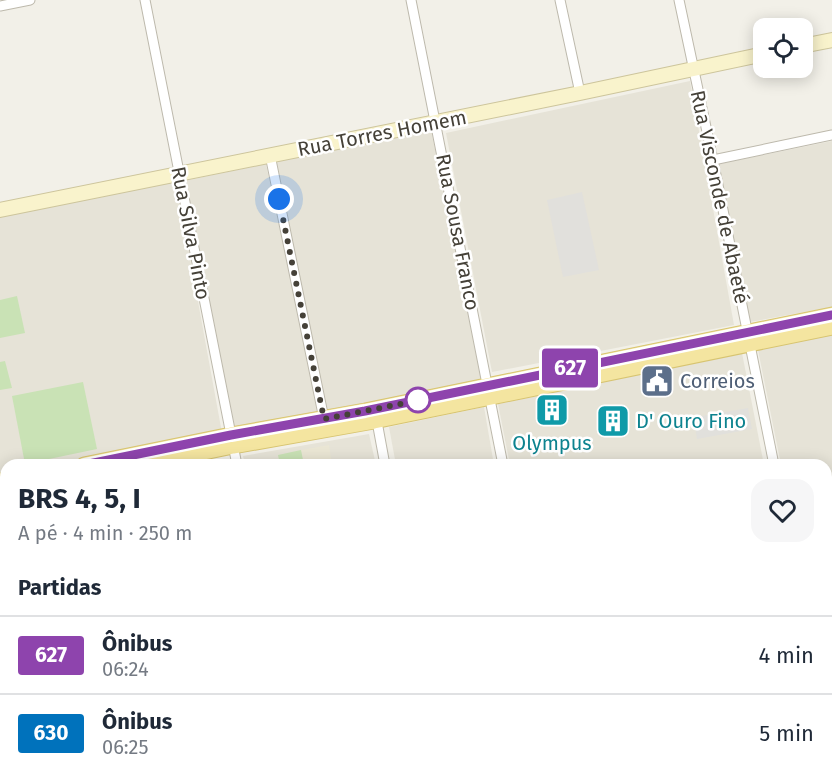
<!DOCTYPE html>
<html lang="pt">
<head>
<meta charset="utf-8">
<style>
	:root { --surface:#fff; --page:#f6f6f7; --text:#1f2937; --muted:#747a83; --line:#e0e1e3 }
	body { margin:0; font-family:"Fira Sans",sans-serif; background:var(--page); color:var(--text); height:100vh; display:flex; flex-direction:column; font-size:22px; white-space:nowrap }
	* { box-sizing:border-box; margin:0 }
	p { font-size:20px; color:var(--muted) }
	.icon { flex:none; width:33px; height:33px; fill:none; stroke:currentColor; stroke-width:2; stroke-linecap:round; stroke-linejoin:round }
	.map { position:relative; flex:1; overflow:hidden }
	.sheet { position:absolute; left:0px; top:459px; width:832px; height:324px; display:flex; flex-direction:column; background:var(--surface); border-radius:18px 18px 0 0; box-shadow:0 3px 15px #0003 }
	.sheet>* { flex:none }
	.badge { padding:0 12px; border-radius:4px; font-size:21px; line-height:39px }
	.buttons { position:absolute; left:753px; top:18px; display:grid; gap:12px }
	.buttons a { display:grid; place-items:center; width:60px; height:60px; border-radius:12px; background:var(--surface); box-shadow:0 3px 15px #0003; font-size:30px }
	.you { position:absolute; width:30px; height:30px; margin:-15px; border:4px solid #fff; border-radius:50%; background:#1a73e8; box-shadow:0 0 0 9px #1a73e833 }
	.map>.badge { position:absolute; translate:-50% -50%; box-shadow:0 0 0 3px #fff }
	h2 { padding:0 18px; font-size:22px; line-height:54px }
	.round { display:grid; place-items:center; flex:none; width:63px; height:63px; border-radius:18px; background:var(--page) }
	.head { display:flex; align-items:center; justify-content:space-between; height:102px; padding:0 18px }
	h1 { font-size:28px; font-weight:700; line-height:45px }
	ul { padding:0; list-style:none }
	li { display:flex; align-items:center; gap:18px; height:78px; padding:0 18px; border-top:2px solid var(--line) }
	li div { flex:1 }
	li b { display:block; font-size:22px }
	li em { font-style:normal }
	li .badge { min-width:66px; font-weight:700; text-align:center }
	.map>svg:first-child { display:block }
	.residential { fill:#e6e3d7 }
	.education { fill:#eae6d4 }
	.green { fill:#c9e2b5 }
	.parking { fill:#e1e0dc }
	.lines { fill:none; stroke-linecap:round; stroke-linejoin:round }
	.street-casing { stroke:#bdb9ac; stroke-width:11 }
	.secondary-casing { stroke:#cdc59c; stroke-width:16 }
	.primary-casing { stroke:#d7c471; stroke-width:17 }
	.street { stroke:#fff; stroke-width:9 }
	.secondary { stroke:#f9f3cc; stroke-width:14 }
	.primary { stroke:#f4e5a0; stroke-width:15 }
	.line-casing { stroke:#fff; stroke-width:14 }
	.line { stroke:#8e44ad; stroke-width:9 }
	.walk { stroke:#454138; stroke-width:6; stroke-dasharray:0 10.8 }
	.stop-dot { fill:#fff; stroke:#8e44ad; stroke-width:3 }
	.labels { text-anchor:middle; stroke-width:5; stroke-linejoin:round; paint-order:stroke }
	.street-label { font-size:20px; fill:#454138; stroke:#fff }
	.service-label { font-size:20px; fill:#4e5e75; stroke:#fff; text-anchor:start }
	.culture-label { font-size:20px; fill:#0d838f; stroke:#fff; text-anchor:start }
</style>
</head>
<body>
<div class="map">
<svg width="832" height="783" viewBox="0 0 832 783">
	<rect width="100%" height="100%" fill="#f2f0e8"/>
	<g class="residential">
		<path d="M690,81L734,325L492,372L446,133Z"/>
		<path d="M431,130L483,384L328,415L276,161Z"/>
		<path d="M832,141V307L750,322L719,164Z"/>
		<path d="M266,164L320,417L232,429L184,181Z"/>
		<path d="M176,181L222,433L53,465H6V474L0,475V215Z"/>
		<path d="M832,335V592L827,593L826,465H781L758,350Z"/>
		<path d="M742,353L764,465H510L498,404Z"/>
		<path d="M484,407L494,465H396L389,427Z"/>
		<path d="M369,434L376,465H245L243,456Z"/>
		<path d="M832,608V719L826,693V609Z"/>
		<path d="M6,643V756L0,757V645Z"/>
		<path d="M827,765L832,768V783H719L737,777H826Z"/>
		<path d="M57,777H490L460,783H58Z"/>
		<path d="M573,777H700L682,783H574Z"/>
	</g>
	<path class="education" d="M329,445L332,465H304L301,450Z"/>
	<g class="green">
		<path d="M17,296L25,333L0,338V300Z"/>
		<path d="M5,361L12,388L0,390V362Z"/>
		<path d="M83,382L97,449L25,464L12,396Z"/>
		<path d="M301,450L304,465H280L278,455Z"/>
	</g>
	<g class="parking">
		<path d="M582,192L599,270L563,277L547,200Z"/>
		<path d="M748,408L752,429L697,439L695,426L703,424L702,416Z"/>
	</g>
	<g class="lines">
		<g class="street-casing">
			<g id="street">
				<path d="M145,0L237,465"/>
				<path d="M411,0L503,465"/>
				<path d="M560,0L580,93"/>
				<path d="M679,0L713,160L774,465"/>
				<path d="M0,6L30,0"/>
				<path d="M270,155L324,419"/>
				<path d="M713,160L832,135"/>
				<path d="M372,419L378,427L385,465"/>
				<path d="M826,746L832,753"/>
				<path d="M112,777L113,783"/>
				<path d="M565,777L566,783"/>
				<path d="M487,783L516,777"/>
				<path d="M704,783L721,777"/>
			</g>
		</g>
		<g class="secondary-casing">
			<g id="secondary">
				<path d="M802,46L832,40"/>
				<path d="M0,210L580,93L764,54"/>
			</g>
		</g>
		<g class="primary-casing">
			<g id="primary">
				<path d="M84,465L231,435L365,411L832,315"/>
				<path d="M141,465L233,446L374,421L832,327"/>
				<path d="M0,481L6,480"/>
				<path d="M0,493L6,492"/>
				<path d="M826,601L832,600"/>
				<path d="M0,766L6,765"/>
			</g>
		</g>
		<use href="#street" class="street"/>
		<use href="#secondary" class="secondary"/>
		<use href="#primary" class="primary"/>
	</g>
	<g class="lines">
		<g class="line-casing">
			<path id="line" d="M84,465L231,435L365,411L832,315"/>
		</g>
		<use href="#line" class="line"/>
		<path class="walk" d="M279,199L324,419L426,399L418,400"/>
	</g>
	<defs>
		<g id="civic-square" transform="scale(1.725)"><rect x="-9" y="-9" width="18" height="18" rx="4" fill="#5c6f8a" stroke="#fff"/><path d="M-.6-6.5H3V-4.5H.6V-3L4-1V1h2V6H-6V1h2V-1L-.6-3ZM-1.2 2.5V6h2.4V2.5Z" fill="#fff"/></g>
		<g id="building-square" transform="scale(1.725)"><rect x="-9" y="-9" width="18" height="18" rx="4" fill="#0f9aa8" stroke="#fff"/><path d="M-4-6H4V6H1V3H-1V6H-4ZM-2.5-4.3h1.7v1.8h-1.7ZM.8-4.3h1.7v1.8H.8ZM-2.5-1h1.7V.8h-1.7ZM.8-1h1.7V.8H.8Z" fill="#fff"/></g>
	</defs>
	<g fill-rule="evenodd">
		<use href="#civic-square" x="657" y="381"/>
		<use href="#building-square" x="552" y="410"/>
		<use href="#building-square" x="613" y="421"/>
	</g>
	<circle class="stop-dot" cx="418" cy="400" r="12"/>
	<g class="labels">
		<g class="street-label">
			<text transform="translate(382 133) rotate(-11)" y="7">Rua Torres Homem</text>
			<text transform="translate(720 197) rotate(78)" y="7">Rua Visconde de Abaeté</text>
			<text transform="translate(458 232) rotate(79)" y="7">Rua Sousa Franco</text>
			<text transform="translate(191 233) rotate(79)" y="7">Rua Silva Pinto</text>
		</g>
		<g class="service-label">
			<text x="680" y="388">Correios</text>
		</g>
		<g class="culture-label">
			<text x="636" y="428">D' Ouro Fino</text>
			<text x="552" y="450" text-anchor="middle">Olympus</text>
		</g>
	</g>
</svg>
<div class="buttons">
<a><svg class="icon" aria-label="locate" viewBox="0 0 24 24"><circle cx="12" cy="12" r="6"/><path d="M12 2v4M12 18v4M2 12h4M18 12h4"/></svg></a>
</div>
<div class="you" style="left:279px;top:199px"></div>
<b class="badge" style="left:570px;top:368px;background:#8e44ad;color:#fff">627</b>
<section class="sheet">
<div class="head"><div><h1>BRS 4, 5, I</h1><p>A pé · 4 min · 250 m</p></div><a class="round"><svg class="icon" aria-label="heart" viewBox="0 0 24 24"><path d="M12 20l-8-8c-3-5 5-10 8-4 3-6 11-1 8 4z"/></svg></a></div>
<h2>Partidas</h2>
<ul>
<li><span class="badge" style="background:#8e44ad;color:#fff">627</span><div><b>Ônibus</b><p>06:24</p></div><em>4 min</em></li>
<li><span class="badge" style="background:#0072bc;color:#fff">630</span><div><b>Ônibus</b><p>06:25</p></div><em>5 min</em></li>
</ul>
</section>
</div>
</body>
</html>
